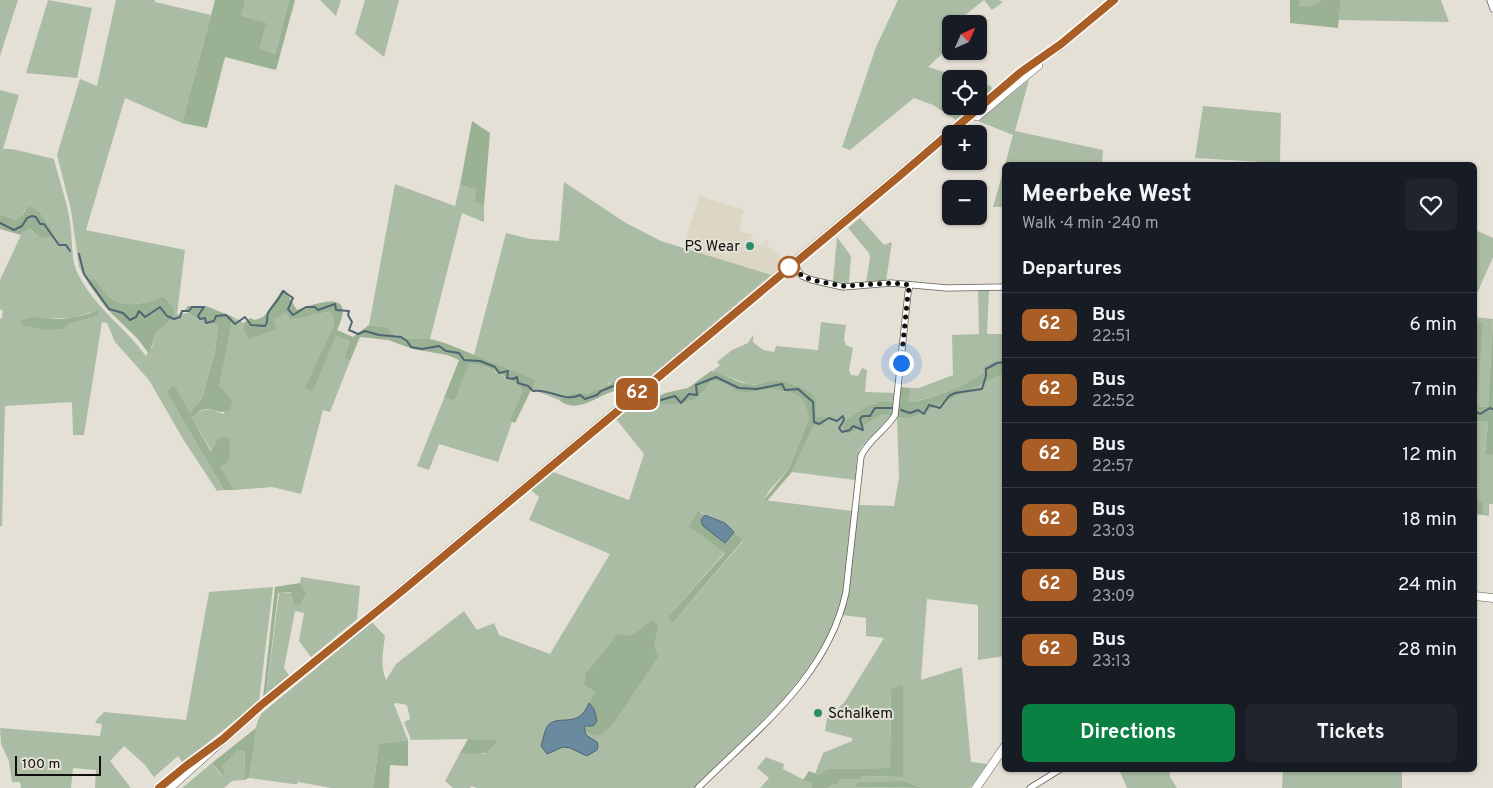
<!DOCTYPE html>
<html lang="en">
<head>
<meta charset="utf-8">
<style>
	:root { --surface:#171b24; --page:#20242c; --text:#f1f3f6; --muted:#9ea1a6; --line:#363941; --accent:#0b8043 }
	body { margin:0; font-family:Overpass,sans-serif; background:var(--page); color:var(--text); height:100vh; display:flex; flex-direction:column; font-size:19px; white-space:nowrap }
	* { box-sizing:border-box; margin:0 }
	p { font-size:16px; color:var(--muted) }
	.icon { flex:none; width:28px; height:28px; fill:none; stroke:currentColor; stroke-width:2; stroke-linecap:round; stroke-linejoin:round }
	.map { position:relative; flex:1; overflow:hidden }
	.drawer { position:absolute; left:1002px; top:162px; width:475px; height:610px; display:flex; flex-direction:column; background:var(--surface); border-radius:8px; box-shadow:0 1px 4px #0004 }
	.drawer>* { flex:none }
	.badge { padding:0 10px; border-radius:8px; font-size:18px; line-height:32px }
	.needle { width:32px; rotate:45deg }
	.controls { position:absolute; left:942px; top:15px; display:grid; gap:10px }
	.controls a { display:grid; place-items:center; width:45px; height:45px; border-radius:8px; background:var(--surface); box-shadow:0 1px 4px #0004; font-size:25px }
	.scale { position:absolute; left:15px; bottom:12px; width:86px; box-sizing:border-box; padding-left:5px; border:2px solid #100f0c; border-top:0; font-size:14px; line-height:18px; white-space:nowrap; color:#100f0c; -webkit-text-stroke:4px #e4e0d6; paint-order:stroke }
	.you { position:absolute; width:25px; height:25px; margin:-12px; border:4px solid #fff; border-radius:50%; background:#1a73e8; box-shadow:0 0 0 8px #1a73e833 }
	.map>.badge { position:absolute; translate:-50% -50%; box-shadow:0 0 0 2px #fff }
	h2 { padding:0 20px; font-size:19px; line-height:45px }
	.round { display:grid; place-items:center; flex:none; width:52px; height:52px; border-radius:8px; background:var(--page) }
	.summary { display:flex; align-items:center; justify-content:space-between; height:85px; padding:0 20px }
	h1 { font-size:24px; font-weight:700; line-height:38px }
	.cta { display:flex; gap:10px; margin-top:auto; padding:10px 20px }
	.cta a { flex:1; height:58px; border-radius:8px; background:var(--accent); color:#fff; font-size:20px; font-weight:700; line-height:58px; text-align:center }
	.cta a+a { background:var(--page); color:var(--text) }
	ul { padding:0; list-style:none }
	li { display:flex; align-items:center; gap:15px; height:65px; padding:0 20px; border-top:1px solid var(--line) }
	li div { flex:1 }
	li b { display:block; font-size:19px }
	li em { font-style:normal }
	li .badge { min-width:55px; font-weight:700; text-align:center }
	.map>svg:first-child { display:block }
	.built { fill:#dcd6c4 }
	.green { fill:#abbca4; fill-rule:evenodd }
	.forest { fill:#9bb193 }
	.water { fill:#698a9f; stroke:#4e6573 }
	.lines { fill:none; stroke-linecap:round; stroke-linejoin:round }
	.stream { stroke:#4e6573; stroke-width:2 }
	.minor-casing { stroke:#615e55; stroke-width:7 }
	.tertiary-casing { stroke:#615e55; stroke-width:9 }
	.secondary-casing { stroke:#615e55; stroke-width:10 }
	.minor { stroke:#fff; stroke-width:5.5 }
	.tertiary { stroke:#fff; stroke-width:8 }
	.secondary { stroke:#fff; stroke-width:9 }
	.line-casing { stroke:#fff; stroke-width:11 }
	.line { stroke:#a85e24; stroke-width:8 }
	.walk { stroke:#100f0c; stroke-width:5; stroke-dasharray:0 9 }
	.poi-dot { fill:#2a8d68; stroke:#e4e0d6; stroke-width:2 }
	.stop-dot { fill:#fff; stroke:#a85e24; stroke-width:2.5 }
	.labels { text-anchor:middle; stroke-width:4; stroke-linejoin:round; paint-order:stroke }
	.poi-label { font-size:15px; fill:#100f0c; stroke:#e4e0d6; text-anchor:end }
</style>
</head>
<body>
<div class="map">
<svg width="1493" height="788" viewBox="0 0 1493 788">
	<rect width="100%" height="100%" fill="#e4e0d6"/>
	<path class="built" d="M699,196L744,210L739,231L752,234L751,239L757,241V244L764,245L765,240L769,241L767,246L774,250L785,264L771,275L683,249Z"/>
	<g class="green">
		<path d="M0,0H18L0,56Z"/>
		<path d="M48,0L92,8L77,78L26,73Z"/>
		<path d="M116,0H155V2L211,15L182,123L125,98L86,230L185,250L177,314L188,313C194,318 210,322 218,325L215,351L202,398L190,414L174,386L166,391L224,490L217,491L183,439L149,380L115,342L107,323L102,322L84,435H73L72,402L5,406L2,526H0V319L2,318L3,311L0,309V280L21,235L29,228L38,236L25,210L22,215L15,220L0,214V90L19,95L3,149H12L54,159C59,180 67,201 70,222C73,239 70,258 78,274C94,307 125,327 146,356L152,347L156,333L164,325L174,308L163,296C149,303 127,309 112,299C105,294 100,284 94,278L88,283L79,267L71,210L57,155L80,79L97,86ZM97,310V316L70,324L63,329L49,331L23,326L24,319L73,318Z"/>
		<path d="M245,0H289L275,54L259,50L240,16Z"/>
		<path d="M320,0H341L336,16Z"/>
		<path d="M365,0H399L384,57L355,34Z"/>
		<path d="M898,0H984L964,16L970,24H951V45L928,67L967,79H951V106H972L956,120L933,105L914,98L850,150L842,147L876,47Z"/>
		<path d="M984,0H999L1003,2L992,10Z"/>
		<path d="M1299,0H1322L1312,5L1298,6Z"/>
		<path d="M1341,0H1441L1449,22L1339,20Z"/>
		<path d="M1029,80L1015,131L1103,150L1102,165H1005L1013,135L978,121Z"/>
		<path d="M979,82L991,86L992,89L979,101Z"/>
		<path d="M1203,106L1281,113L1280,163L1195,158Z"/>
		<path d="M1005,165V207H993Z"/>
		<path d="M564,182L626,223L661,241L771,275L641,384L609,383L603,390H596L587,394L580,392L571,394L559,400L531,389L536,380L474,355L506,233L530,239L559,241Z"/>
		<path d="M395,184L455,206L460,185L476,190L474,202L484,206V222L462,213L430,339C417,340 397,340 388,328L369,325Z"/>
		<path d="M860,218L884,245L892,242L886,281L866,283L870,258L869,253L848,228Z"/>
		<path d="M1475,230L1493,238V257L1475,298Z"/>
		<path d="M837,237L851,256L849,283L833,282Z"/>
		<path d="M978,289L989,290L987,334H1004L1003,360C990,362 988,370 978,377C965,387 924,401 908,402L911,388H919L953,375L952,335L979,334Z"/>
		<path d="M328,312L333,315L334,325L306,388L313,392L336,334L350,341L344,358L350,361L330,412L323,410L301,494L272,487L234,490L192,418C206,406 207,409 224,414L227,394L218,387L233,317L244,323L243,329H277L273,319L286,313L290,320Z"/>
		<path d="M1475,317L1493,319L1488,407L1475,406L1482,323H1475Z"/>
		<path d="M821,322L846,325L844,339L846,345L853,348L849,370L851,375L858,376L862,368L867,370L865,392L896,393V403H875L843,423L849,433L883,414L891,416L861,447L857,457L855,480L792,472L814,425L826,417H816V405L808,392L794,384L776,381L759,384H748L713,371L720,365L717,362L732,350L748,343L753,335V342L763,350L774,352L776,346L818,350Z"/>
		<path d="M476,363C489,368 512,379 522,389V393L511,421L512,422L498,462L439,444L429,470L417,466L444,398L455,401L469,364Z"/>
		<path d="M1005,373V656L978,660V605L927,599L921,680L962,667L971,762L987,764L970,788H922L903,781L858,782L853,787L907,788H827L838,780L860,779L861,776L903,777L891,689L890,768L829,769L819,775L815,774L823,753L852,741V738L825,731L827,718L844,703L884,638L866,636V618L841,615L858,505L894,506L899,478L897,417L910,419Z"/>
		<path d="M712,381L722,382L736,391L770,389L793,393L802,399L807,406L809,418L790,467L769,491L764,500L852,511C849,531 847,552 845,572C844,579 845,587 843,594C820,680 752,727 695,788H477L471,786L470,788H453L445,781L460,753L484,754L496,741L468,739L411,740L404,722L410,719L407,705L397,703L394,704L408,740L379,744L373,788H331L298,782L297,784H293L249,778C252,761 252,727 262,713L372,622L385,636C383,652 380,665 386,680L396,664L464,611L477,630L494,623L499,635L550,654L610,554L529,520L539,497L531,490L553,472L629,500L644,454L616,419L644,396L652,405L702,394L707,385ZM698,511L725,523L743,541L673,623L667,618L725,552L688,526Z"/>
		<path d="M1475,421L1488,422L1485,453L1493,455V504H1489V516L1483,515L1484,504L1475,497Z"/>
		<path d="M301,577L360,586L357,619L311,657L299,641L304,613L295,611L284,668L289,675L266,695L279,593L306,592L300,583Z"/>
		<path d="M273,587L259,701L183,763L178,756L154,777L145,765L124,746L110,761L131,788H95L96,770L73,768L71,788H21L20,782H12L9,761L1,744L0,728L100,736L102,724L95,723L98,718L104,712L186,720L209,592Z"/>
		<path d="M238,750L245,752L244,780L232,781L224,788H182L212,763L221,775L222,767Z"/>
		<path d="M766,757L784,764L783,769L812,784L811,788H760L769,778L757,768Z"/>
		<path d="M1119,770H1170V777L1177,788H1127Z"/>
		<path d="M1283,770H1402V788H1282Z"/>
	</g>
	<g class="forest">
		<path d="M215,0H245L241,16L266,23L259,49L275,54L289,0H295L276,70L225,57L207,128L182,123Z"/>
		<path d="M1290,0H1299V6L1312,5L1322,0H1341L1338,28L1290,23Z"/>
		<path d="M472,121L490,133L484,206L474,202L476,190L460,185Z"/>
		<path d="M29,206L40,213L52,232L50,237C40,239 36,234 29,228L21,235L0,229V214L15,220L22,215Z"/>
		<path d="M94,278C100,284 105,294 112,299C127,309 149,303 163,296L174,308V316L156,333L149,354L137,338L106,308L88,283Z"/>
		<path d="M282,290H285L297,310C320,302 357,289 337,330L353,337L369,325L388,328C397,341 416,339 429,339C434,339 440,342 445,343L536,380L515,423L510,421L522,393V389C513,379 482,362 469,364L455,401L444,398L459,360L447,355L413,349L388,340L360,337L350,361L344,358L350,341L336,335L313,392L305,388L334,325L333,315L328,312L290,320L286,313L274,319L277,329L249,339L243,329L244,323L250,318L255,320L263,317L268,312Z"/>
		<path d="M188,306H206L233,317L219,386L227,394L232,401L230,410C218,416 211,406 202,410C199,411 195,416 192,418L211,452L217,441L223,436L228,438C231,447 231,454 227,463L220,466L234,490H224L166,391L174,385L190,413L202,398L215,351L218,325C208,321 193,319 185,310Z"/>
		<path d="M97,310L99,311L97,316L70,324L63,329L49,331L23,326L21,321C31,314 49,320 61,319C74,318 86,315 97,310Z"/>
		<path d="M1493,321V455L1485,454L1488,422L1475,421V406L1488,407Z"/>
		<path d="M1475,323H1483L1477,394H1475Z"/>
		<path d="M1004,356L1005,373L910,419L897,417L901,387L911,388L908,402C927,401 970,385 984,372L983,367L995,361L1003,360Z"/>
		<path d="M711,371C724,373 735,382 748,384C757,386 766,381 775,381C785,380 808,388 814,397C818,403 816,410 816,417H826L823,426L814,425L792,472L767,501L764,500L790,467L809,418L806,406L802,399L793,393L770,389L749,392L736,391L722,382L712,381C707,385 706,389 702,393C692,405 667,404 652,405L649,401L665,393L688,388Z"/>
		<path d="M627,379L633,385L630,390C625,390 619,389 614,391C597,396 576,415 559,400L571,394L580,392L587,394L596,390L603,389C610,382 617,380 627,379Z"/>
		<path d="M883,401L896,403L891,416L883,414L850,433H846L843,429V423C854,414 869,404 883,401Z"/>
		<path d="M1475,497L1484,504L1483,515L1475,514Z"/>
		<path d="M698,511L705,515L701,520L725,543L734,532L743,540L673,623L667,618L725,553L688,526Z"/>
		<path d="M300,583L306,592L300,605L294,604L291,592L278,593L266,695L263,698L275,587Z"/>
		<path d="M653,620L658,625L654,645L658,657L613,724L603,734L595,736L585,731L583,726H592L594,709L589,703L595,692L584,684L586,673L618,634L631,636Z"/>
		<path d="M903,685V777L861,776V779L838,780V784L832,785L827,788H811L812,784L803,780L809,771L819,775L828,769L890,768L891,689Z"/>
		<path d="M256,728L249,778L244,780L245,752L238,750L222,767L225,771L222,775L212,763Z"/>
		<path d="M468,739L497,740C486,758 479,754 460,753Z"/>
		<path d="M408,740V766L390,765L389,788H373L379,744Z"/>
		<path d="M903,781L922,788L853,787L858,782Z"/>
	</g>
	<g class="water">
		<path d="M705,515L725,523L734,532L725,543L703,526L701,520Z"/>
		<path d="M589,703L594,709L597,721L593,726H584L586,735L597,742L598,746L597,750L587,756L570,748L563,747L547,754L541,746C543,740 544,732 547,727C557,712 578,731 589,703Z"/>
	</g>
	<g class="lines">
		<g class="stream">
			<path d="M0,223L14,230L22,226L27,218L32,216L36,217L40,224H44L59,245H66L70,251"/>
			<path d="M79,254L84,274L109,309L123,313L130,320L136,317L139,311L145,317L160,307L167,316L174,319L180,317L182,311H189L192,307H204L198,316L200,319L205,318L206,323L214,321L216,316L226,315L235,324L245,317L251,325L265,326C269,321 266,319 268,313C271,307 279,300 283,291L293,298L288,309L293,315L306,307H315L318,310L335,304L336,310L349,311L348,315L352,322L349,330L358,334L365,331L379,335L401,337L407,341L411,347L422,349L439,346L446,351L459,353L464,360L480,361L495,367L499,373L508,371L507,378L513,379L517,377L518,383L528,386L533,391C549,388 565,403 580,395L585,399L597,395L601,391L616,385L634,386L636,388"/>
			<path d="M645,395L654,402L675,396L681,403L689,394L697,395L696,385L716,377L739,388L757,389L782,384L785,390L798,389L813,402L814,422L819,424L829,418L837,421L843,416L844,420L839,428L842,432L850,430L853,426L863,430L860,419L863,416H870L875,408H892"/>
			<path d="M901,410L910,413L918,410L924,414L929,405L940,408L949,396L955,393L982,389L986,376V369L997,363L1005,362"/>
			<path d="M1475,411L1480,414L1490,408L1493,409"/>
		</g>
		<g class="minor-casing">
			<g id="minor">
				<path d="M1490,0L1493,9"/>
				<path d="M793,264L802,276L812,280L843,287L891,283L947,288L1005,287"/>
				<path d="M698,788C756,730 828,677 846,592L861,456C869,439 886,430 895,415L908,293L910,285"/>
				<path d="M1030,788L1059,770"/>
			</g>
		</g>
		<g class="tertiary-casing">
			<g id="tertiary">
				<path d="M1475,596L1493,598"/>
				<path d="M976,788L1005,746"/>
			</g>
		</g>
		<g class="secondary-casing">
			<g id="secondary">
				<path d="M1057,48L1114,0"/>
				<path d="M977,116L1038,65"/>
				<path d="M159,788L172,777"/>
				<path d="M169,788L260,706L401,591L897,177L1021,72L1061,44"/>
			</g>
		</g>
		<use href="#minor" class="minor"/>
		<use href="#tertiary" class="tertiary"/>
		<use href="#secondary" class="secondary"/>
	</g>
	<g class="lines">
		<g class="line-casing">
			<path id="line" d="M159,788L186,766L223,739L260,706L402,591L897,178L1021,72L1061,44L1114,0"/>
		</g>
		<use href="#line" class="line"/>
		<path class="walk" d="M789,267L793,264L802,276L812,280L843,286L892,283L910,285L908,293L901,363"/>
	</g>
	<g class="poi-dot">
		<circle cx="750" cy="246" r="5"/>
		<circle cx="818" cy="713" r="5"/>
	</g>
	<circle class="stop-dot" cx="789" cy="267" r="10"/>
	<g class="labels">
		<g class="poi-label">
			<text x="740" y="251">PS Wear</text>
			<text x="828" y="718" text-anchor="start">Schalkem</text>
		</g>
	</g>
</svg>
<div class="controls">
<a><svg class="needle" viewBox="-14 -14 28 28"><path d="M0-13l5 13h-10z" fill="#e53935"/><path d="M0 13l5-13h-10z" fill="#9ea1a6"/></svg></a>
<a><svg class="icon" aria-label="locate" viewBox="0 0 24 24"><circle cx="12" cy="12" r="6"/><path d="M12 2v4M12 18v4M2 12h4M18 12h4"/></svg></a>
<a>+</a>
<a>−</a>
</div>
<div class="scale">100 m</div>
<div class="you" style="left:901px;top:363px"></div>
<b class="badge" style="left:637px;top:394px;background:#a85e24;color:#fff">62</b>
<section class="drawer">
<div class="summary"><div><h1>Meerbeke West</h1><p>Walk · 4 min · 240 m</p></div><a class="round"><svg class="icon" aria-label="heart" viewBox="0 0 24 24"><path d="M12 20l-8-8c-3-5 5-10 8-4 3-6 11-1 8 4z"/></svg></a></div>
<h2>Departures</h2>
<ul>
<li><span class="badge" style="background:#a85e24;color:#fff">62</span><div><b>Bus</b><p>22:51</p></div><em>6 min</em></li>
<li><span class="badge" style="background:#a85e24;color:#fff">62</span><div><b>Bus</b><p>22:52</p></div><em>7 min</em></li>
<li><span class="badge" style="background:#a85e24;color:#fff">62</span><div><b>Bus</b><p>22:57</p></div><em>12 min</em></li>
<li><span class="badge" style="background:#a85e24;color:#fff">62</span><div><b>Bus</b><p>23:03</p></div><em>18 min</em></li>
<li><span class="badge" style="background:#a85e24;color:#fff">62</span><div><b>Bus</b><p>23:09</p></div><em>24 min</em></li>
<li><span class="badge" style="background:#a85e24;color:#fff">62</span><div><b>Bus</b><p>23:13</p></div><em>28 min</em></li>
</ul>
<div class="cta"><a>Directions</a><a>Tickets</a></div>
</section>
</div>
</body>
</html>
